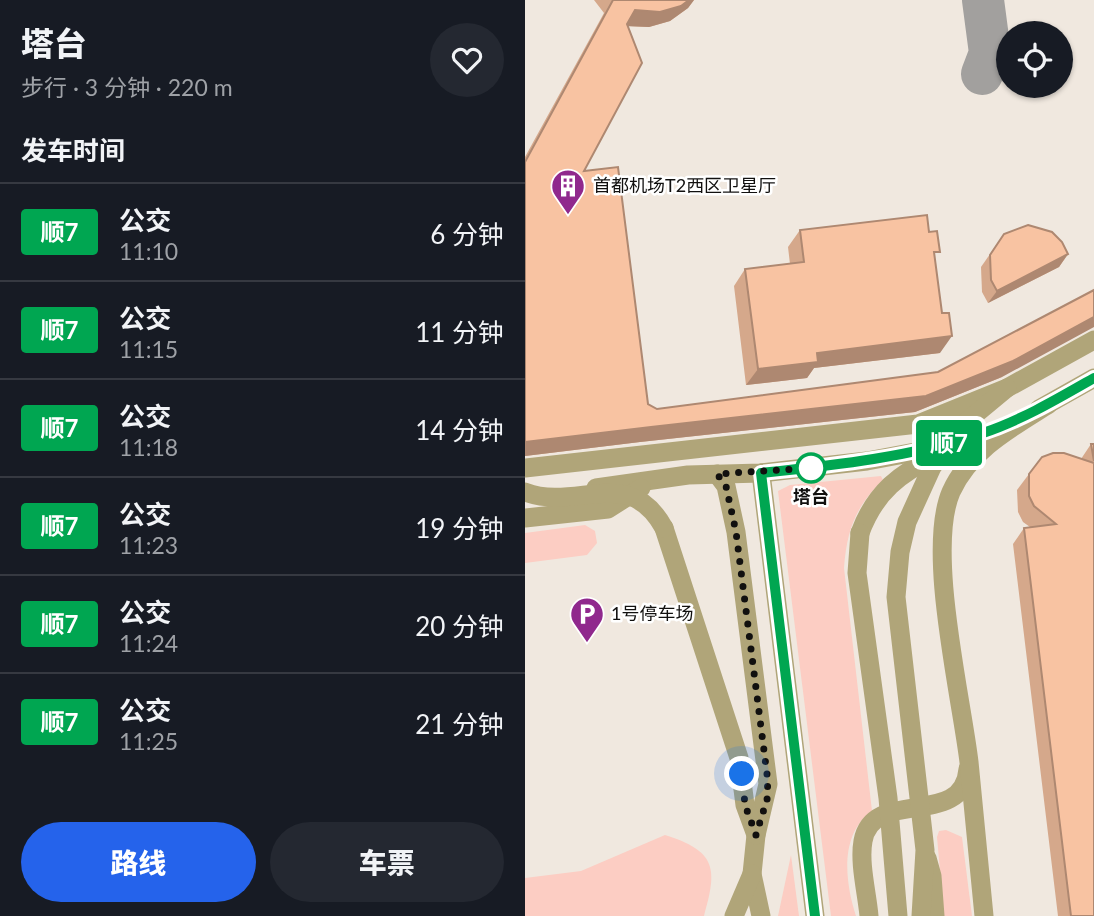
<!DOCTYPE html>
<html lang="zh">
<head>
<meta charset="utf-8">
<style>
	:root { --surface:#171b24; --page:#242831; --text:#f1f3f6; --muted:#9ea1a6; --line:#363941; --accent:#2563eb }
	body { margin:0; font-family:Lato,"Noto Sans SC",sans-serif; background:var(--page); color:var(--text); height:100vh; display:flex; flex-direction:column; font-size:26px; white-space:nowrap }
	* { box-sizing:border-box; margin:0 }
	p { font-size:23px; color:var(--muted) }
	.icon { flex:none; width:38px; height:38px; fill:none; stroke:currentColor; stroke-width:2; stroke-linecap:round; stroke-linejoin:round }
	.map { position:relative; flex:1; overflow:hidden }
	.sheet { display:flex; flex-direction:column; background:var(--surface); width:525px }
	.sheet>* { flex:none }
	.badge { padding:0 14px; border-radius:5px; font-size:24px; line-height:46px }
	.fabs { position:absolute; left:471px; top:21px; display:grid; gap:14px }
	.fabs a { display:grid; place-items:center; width:77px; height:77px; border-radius:50%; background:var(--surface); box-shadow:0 2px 5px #0004; font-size:35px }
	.you { position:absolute; width:35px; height:35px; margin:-18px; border:5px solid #fff; border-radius:50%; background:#1a73e8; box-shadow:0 0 0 10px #1a73e833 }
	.map>.badge { position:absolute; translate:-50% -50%; box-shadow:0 0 0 4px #fff }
	h2 { padding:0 21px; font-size:26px; line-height:63px }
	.round { display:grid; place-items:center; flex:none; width:74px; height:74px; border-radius:37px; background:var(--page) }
	.headline { display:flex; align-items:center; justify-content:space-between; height:119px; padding:0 21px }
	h1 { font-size:33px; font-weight:800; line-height:52px }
	.cta { display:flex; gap:14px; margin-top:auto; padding:14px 21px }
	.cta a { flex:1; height:80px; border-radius:42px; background:var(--accent); color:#fff; font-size:28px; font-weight:800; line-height:80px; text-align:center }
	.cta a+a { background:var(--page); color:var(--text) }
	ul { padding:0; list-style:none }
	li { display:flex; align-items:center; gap:21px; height:98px; padding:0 21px; border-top:2px solid var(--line) }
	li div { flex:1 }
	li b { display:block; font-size:26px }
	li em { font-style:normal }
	li .badge { min-width:77px; font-weight:700; text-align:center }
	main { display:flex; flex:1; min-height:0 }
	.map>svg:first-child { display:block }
	.built { fill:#f0e8df; fill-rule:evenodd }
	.green { fill:#fccdc3 }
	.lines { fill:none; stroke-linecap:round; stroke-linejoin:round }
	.taxiway { stroke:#a2a09e; stroke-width:42 }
	.minor { stroke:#b0a579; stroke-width:19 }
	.minor-bridge { stroke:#b0a579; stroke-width:19 }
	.wall { fill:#d5a88b }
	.shaded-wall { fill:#ae8871 }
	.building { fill:#f8c3a2; stroke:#ae8871; stroke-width:2 }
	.line-casing { stroke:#fff; stroke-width:16 }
	.line { stroke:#00a651; stroke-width:10 }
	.walk { stroke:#11100f; stroke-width:7; stroke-dasharray:0 12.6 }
	.stop-dot { fill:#fff; stroke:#00a651; stroke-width:3.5 }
	.labels { text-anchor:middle; stroke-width:5; stroke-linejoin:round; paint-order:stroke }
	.poi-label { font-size:18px; fill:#11100f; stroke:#fff; text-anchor:start }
	.stop-label { font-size:18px; font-weight:bold; fill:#11100f; stroke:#fff }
</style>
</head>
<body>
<main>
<section class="sheet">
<div class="headline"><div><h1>塔台</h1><p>步行 · 3 分钟 · 220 m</p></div><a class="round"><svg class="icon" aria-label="heart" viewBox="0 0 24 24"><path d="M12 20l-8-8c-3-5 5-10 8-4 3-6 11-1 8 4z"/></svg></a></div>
<h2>发车时间</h2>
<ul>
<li><span class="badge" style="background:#00a651;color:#fff">顺7</span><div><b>公交</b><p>11:10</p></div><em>6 分钟</em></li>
<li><span class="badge" style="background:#00a651;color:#fff">顺7</span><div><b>公交</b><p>11:15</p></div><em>11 分钟</em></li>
<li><span class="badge" style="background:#00a651;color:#fff">顺7</span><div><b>公交</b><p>11:18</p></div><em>14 分钟</em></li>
<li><span class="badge" style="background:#00a651;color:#fff">顺7</span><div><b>公交</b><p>11:23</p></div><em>19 分钟</em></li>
<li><span class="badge" style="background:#00a651;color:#fff">顺7</span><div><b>公交</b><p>11:24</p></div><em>20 分钟</em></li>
<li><span class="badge" style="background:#00a651;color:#fff">顺7</span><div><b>公交</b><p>11:25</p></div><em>21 分钟</em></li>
</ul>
<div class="cta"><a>路线</a><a>车票</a></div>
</section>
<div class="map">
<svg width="569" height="916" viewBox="0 0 569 916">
	<rect width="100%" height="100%" fill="#f6f4f0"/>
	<path class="built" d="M0,0H569V916H0ZM483,33H536V86H483Z"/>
	<g class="green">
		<path d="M356,476L358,480C330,507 322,530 319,568L347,811C314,834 320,882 331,916H306L253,491L265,485Z"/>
		<path d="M60,525L70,531L72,543L62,555L0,563V533Z"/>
		<path d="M421,830L437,837L447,916H419L412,837L414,831Z"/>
		<path d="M140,835C191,851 193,868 179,916H0V878L56,871Z"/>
		<path d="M266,855L274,916H253Z"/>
	</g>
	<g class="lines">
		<path class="taxiway" d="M457,74L465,53L458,0"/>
		<g class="minor">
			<path d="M514,409L569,378"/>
			<path d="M0,468L393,424L482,388L569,340"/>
			<path d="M236,473L290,916"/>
			<path d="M192,474L201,486L211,532L243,784L231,835L227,874L236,916"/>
			<path d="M71,488L163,475L236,473L342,461L390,452L460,433"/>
			<path d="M0,518L83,509L116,488"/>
			<path d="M139,528L214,758L220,805L231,835"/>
			<path d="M335,533C350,492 375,473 413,455"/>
			<path d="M402,858L407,876L410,916"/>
			<path d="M209,916L227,874"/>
			<path d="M344,916C342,893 334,863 338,841C348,786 438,830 443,769"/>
			<path d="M459,916C454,865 449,813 444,762C436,695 401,550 426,492C445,450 486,428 524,404"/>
		</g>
		<g class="minor-bridge">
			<path d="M0,492C52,512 104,464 139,528"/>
			<path d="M335,533L332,573L363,798L373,916"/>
			<path d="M396,916L400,850L371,597L375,552L382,522L407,467L441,422L482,388"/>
		</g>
	</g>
	<g class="wall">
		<path d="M69,0H169L163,8L145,21L124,27L103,26L59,171L123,404L132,409L477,377L390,412L115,442L0,456V157L79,13Z"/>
		<path d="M275,230L404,232L410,258L415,353L289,368L282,378L221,385L209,286L220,269L265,264L263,247Z"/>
		<path d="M479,234L543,254L534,267L463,303L457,292L456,267Z"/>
		<path d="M566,444H569V916H533L488,544L499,528L505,527L498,522L493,512L492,490L504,474L556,459Z"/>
	</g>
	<g class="shaded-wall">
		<path d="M164,0H169L163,8L145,21L124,27L99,26L110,10Z"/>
		<path d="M543,254L534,267L463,303L472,291Z"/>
		<path d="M569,317V327L477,377L390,412L115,442L0,456V442L126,427L401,396Z"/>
		<path d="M427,336L415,353L289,368L282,378L221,385L233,369L292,353Z"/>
	</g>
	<g class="building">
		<path d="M88,0H164L156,6L135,12L110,10L102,24L117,63L59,171L93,167L123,404L132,409L413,372L569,290V317L488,361L401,396L126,427L0,442V162Z"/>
		<path d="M402,215L404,232L412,231L415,252H409L417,313H424L427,336L292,353L293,362L233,369L220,269L279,262L275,230Z"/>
		<path d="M503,225L527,232L537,242L543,254L472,291L466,280L465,255L479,234Z"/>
		<path d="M566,444H569V461Z"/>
		<path d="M528,453H539L569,463V916H546L499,528L531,524L509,506L504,496V474L517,457Z"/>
	</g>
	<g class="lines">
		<g class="line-casing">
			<path id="line" d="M290,916L236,473C312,465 386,457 458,433C497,420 534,398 569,378"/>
		</g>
		<use href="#line" class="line"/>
		<path class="walk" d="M217,774L220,805L231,835L243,796L242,774L211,532L201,486L192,474L286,468"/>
	</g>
	<defs>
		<g id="building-pin" transform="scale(1.75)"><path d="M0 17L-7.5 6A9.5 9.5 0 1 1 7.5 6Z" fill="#90288d" stroke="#fff"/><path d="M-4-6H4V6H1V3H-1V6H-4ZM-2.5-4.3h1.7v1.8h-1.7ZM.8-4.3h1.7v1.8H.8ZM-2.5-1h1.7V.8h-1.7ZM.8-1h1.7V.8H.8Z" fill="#fff"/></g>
		<g id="parking-pin" transform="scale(1.75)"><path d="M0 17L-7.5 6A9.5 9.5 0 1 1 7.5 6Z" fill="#90288d" stroke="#fff"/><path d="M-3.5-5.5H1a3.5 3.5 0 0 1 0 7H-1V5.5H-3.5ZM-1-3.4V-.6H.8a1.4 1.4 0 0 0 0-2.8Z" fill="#fff"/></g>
	</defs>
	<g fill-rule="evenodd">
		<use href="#building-pin" x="43" y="186"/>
		<use href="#parking-pin" x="62" y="614"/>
	</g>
	<circle class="stop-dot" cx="286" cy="468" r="14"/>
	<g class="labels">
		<g class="poi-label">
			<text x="68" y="192">首都机场T2西区卫星厅</text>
			<text x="86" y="620">1号停车场</text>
		</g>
		<g class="stop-label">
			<text x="286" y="503">塔台</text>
		</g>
	</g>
</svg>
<div class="fabs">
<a><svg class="icon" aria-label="locate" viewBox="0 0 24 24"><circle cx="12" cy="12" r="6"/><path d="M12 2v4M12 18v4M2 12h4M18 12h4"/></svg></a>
</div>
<div class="you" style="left:217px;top:774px"></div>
<b class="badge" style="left:424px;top:443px;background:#00a651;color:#fff">顺7</b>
</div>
</main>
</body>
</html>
